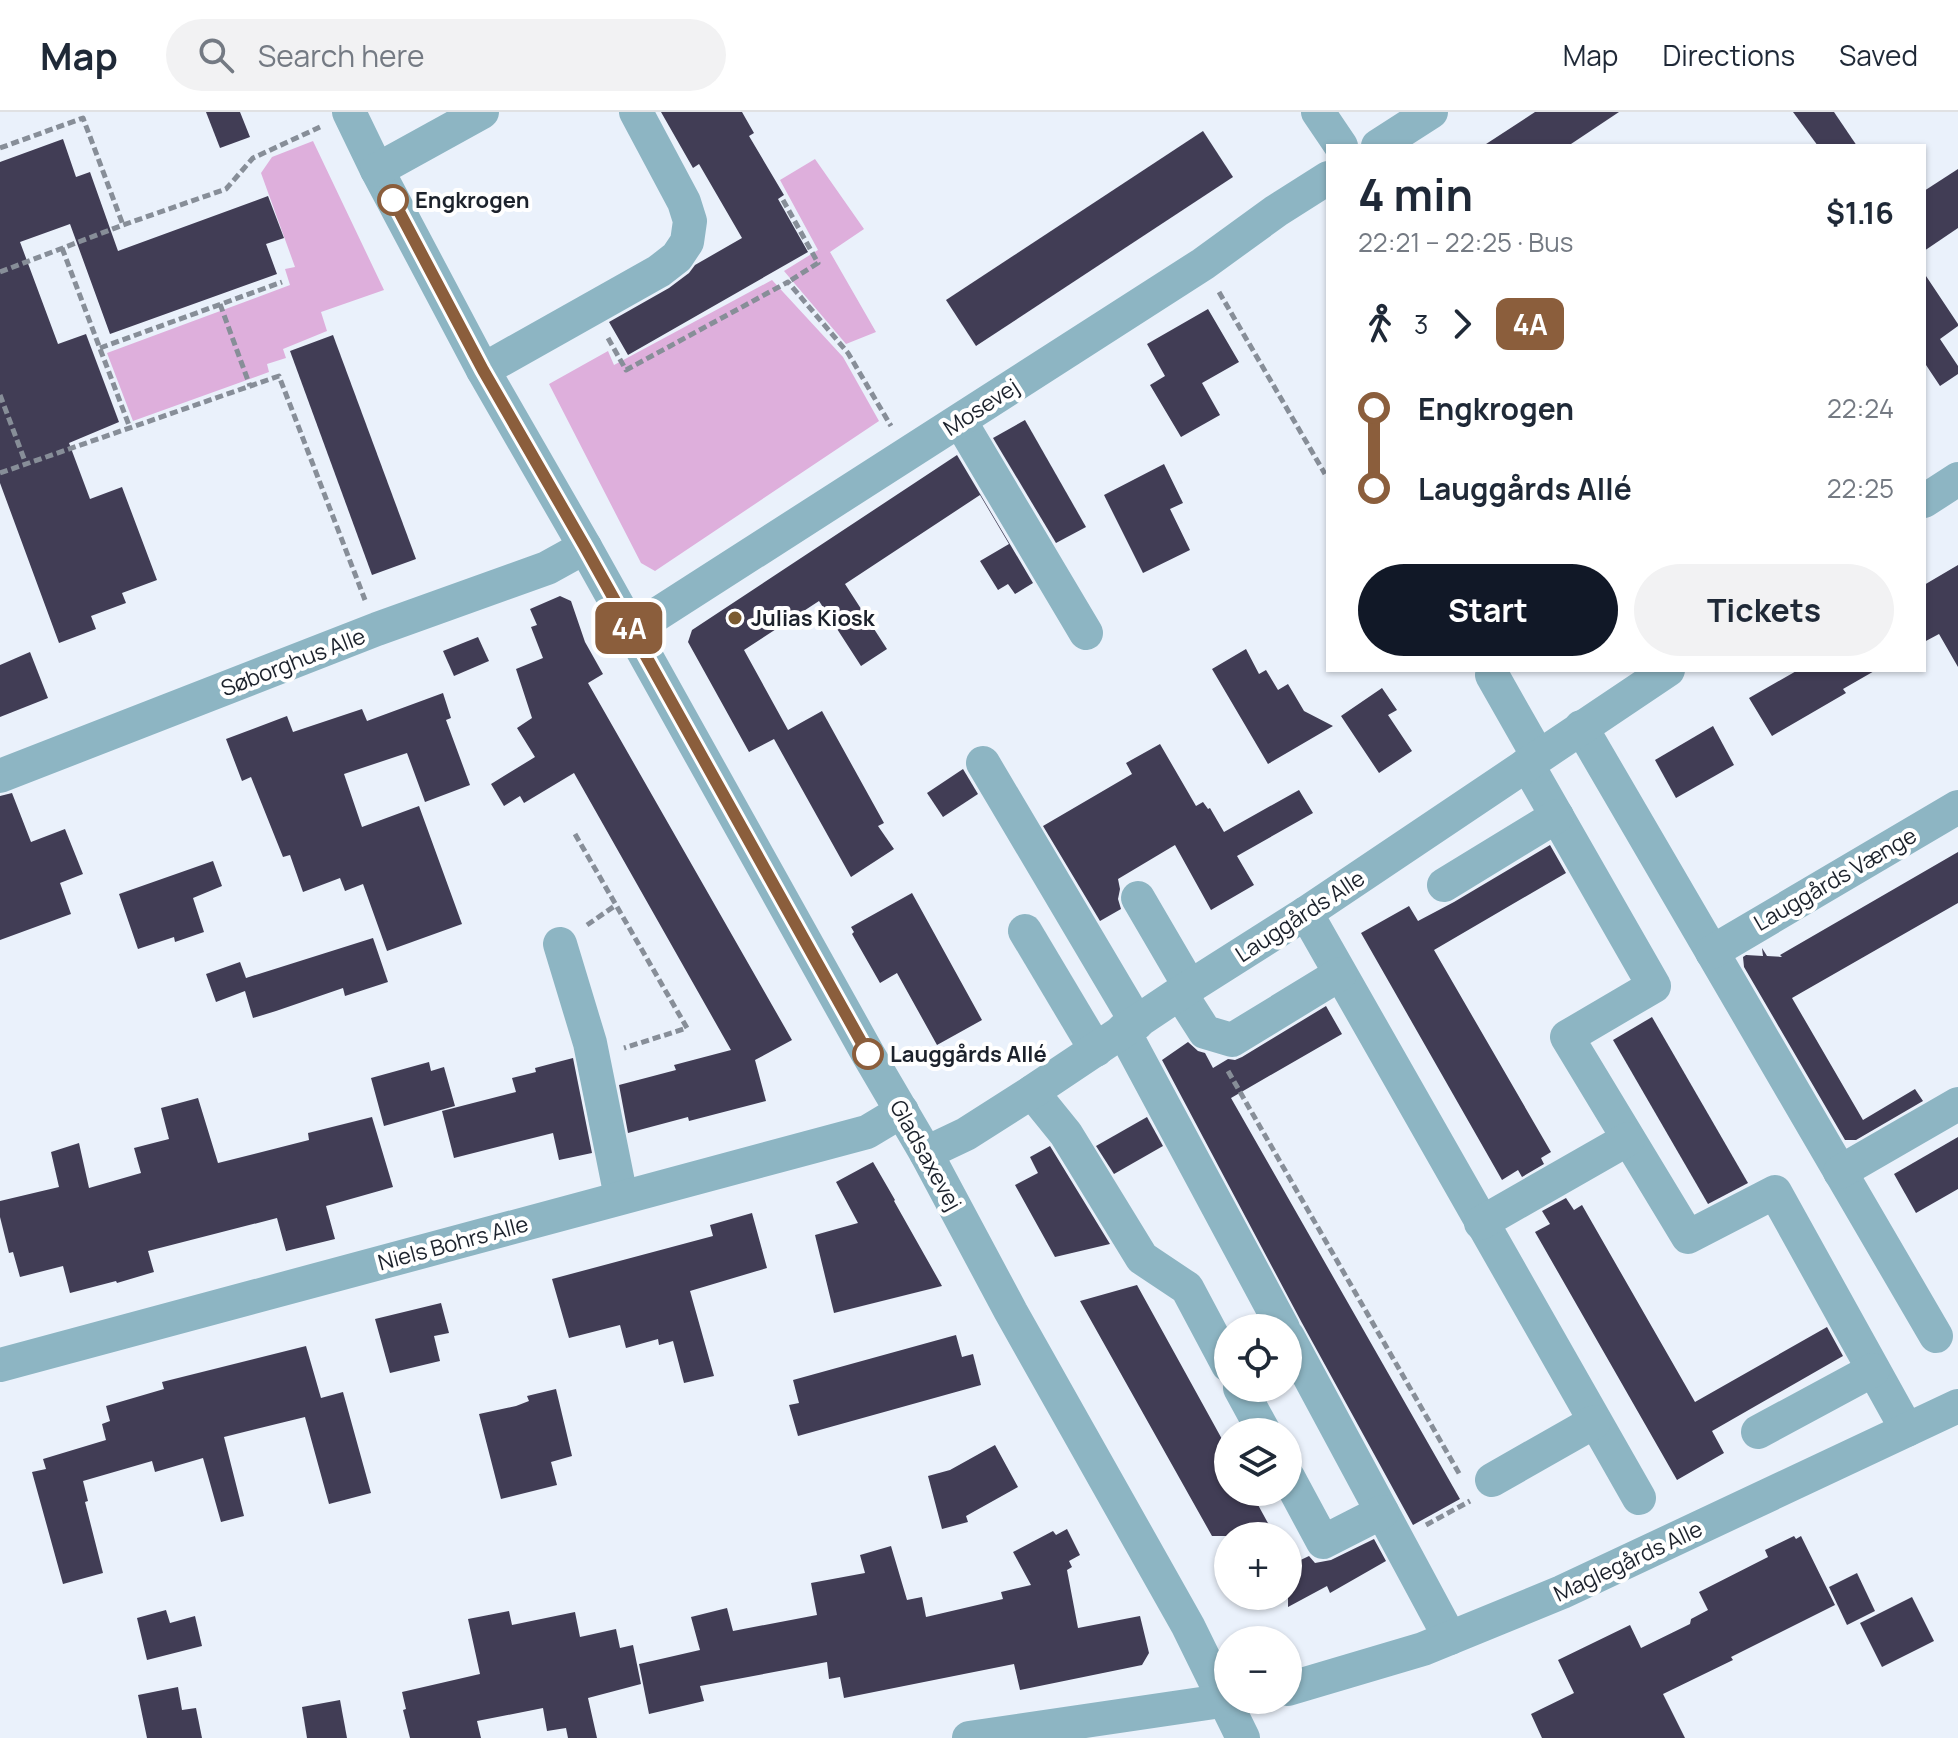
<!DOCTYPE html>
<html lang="en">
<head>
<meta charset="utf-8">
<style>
	:root { --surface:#fff; --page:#f2f2f3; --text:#1f2937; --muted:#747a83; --line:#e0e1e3; --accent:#111827 }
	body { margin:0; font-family:Manrope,sans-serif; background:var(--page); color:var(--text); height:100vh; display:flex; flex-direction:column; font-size:30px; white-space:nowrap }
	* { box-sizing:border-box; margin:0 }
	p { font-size:26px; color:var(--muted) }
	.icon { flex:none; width:44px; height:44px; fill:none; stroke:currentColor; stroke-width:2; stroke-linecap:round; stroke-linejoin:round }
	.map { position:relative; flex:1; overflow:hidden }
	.drawer { position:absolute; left:1326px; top:32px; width:600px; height:528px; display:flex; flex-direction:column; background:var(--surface); border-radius:0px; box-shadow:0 2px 6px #0004 }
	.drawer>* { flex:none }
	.badge { padding:0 16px; border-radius:12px; font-size:28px; line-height:52px }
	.tools { position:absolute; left:1214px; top:1202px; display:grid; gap:16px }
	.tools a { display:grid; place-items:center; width:88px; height:88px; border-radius:50%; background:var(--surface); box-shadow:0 2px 6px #0004; font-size:40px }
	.map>.badge { position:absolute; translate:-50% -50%; box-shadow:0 0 0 4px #fff }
	.legs { display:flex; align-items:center; gap:12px; height:88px; padding:0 32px; font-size:26px }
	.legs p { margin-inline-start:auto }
	.head { display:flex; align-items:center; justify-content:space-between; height:136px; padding:0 32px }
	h1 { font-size:44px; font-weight:700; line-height:60px }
	.action { display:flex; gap:16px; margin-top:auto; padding:16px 32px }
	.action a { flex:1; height:92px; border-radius:48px; background:var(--accent); color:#fff; font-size:32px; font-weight:700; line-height:92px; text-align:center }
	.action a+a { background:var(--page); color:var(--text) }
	ul { padding:0 32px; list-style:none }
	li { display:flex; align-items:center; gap:28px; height:80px; font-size:30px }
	li i { display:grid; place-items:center; width:12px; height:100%; margin:0 10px; background:currentColor }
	li i::after { content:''; width:20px; height:20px; margin:-10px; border:6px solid; border-radius:50%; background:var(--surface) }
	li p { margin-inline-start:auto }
	li:first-child i { background:linear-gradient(#0000 50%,currentColor 0) }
	li:last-child i { background:linear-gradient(currentColor 50%,#0000 0) }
	header { display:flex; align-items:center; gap:48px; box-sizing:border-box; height:112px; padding:0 40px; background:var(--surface); border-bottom:2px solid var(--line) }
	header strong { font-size:38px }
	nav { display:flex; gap:44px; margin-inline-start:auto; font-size:28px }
	.search { width:560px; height:72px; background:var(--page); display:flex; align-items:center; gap:20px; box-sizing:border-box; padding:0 28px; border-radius:44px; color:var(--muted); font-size:30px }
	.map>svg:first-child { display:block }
	.green { fill:#deafdc }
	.building { fill:#413d55 }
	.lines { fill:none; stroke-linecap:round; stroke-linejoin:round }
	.path { stroke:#878e98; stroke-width:5; stroke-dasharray:8 4; stroke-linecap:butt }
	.minor { stroke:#8db5c3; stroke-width:34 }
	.line-1-casing { stroke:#fff; stroke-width:18 }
	.line-1 { stroke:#8b5e3c; stroke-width:12 }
	.stop-1-dot { fill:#fff; stroke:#8b5e3c; stroke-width:4 }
	.poi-dot { fill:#7b5b31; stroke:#fff; stroke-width:3 }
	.labels { text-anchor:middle; stroke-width:8; stroke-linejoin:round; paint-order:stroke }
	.stop-label { font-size:22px; font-weight:bold; fill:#1c222c; stroke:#fff; text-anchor:start }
	.street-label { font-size:22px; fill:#1c222c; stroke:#fff }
	.poi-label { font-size:22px; font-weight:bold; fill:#1c222c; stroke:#fff; text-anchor:start }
</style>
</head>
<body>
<header>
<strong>Map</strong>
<div class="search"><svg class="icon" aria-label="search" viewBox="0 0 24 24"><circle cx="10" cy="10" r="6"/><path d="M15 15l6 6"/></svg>Search here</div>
<nav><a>Map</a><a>Directions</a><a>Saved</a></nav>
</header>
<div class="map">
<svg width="1958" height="1626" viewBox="0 0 1958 1626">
	<rect width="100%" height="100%" fill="#eaf1fb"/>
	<g class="green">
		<path d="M313,29L384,178L321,200L327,219L283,237L286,246L267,252L269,260L133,309L107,241L290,173L285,157L295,155L261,61L272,45Z"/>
		<path d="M815,47L864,117L830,140L876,220L846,232L784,159L818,138L780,68Z"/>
		<path d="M772,168L843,245L879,309L655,459L641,451L549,272L608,239L614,253Z"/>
	</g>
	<g class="building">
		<path d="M206,0H240L250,25L220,36Z"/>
		<path d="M661,0H742L754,21L749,24L784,83L778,87L808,140L628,243L609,210L669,176L689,161L695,153L742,126L699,52L693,56Z"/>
		<path d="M1535,0H1619L1568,34H1483Z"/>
		<path d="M1793,0H1834L1857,34H1818Z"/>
		<path d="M1203,19L1233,65L976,234L946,188Z"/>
		<path d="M63,27L76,65L90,60L118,139L268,84L284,126L266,132L277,162L110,222L70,112L20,130L58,232L86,222L119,310L69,331L90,387L122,375L157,468L122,481L126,491L91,504L96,517L59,531L0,371V50Z"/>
		<path d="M1958,57V116L1924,139V79Z"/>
		<path d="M1924,161L1958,212V214L1940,227L1958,254V262L1940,274L1924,250Z"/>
		<path d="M1208,197L1239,250L1202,271L1220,303L1181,325L1150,273L1165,264L1147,232Z"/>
		<path d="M333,223L416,447L372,463L290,239Z"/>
		<path d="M1025,308L1086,415L1056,431L993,326Z"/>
		<path d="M957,343L1033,471L1015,482L1008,472L998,478L980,449L1009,432L980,383L845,472L887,537L861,554L819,489L744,538L788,618L822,599L884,711L878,714L894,737L851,765L774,627L749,640L688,530L692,518Z"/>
		<path d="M1164,352L1183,391L1170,397L1190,438L1143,461L1104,383Z"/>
		<path d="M1958,453V555L1939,522L1924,530V473Z"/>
		<path d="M560,484L571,489L585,530L603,562L588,571L792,928L755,948L766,989L689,1009L688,1005L628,1021L619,973L676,958L674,953L731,938L574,661L524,691L520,684L504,694L491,672L535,645L517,616L532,606L516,557L543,546L531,515L537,513L530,497Z"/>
		<path d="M478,525L489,549L454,564L443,539Z"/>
		<path d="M1246,537L1259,562L1266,558L1278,578L1288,572L1304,599L1333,614L1268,652L1212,557Z"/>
		<path d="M30,540L48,586L0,605V553Z"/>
		<path d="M1798,558H1876L1843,577L1846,581L1772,624L1749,586Z"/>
		<path d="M1382,576L1397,598L1388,603L1412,639L1379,661L1341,604Z"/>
		<path d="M443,581L451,606L446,608L470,673L425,690L407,641L344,662L362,715L419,694L462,812L387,839L363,772L345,779L340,766L303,780L290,743L283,745L251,665L242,669L226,627L287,604L293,620L362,597L367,609Z"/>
		<path d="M1713,614L1734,653L1676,686L1655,648Z"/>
		<path d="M1160,632L1196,694L1203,690L1208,697L1210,696L1224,720L1299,678L1313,701L1237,744L1254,773L1211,798L1175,733L1118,767L1120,777L1118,787L1121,797L1100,809L1043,714L1132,662L1126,651Z"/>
		<path d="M963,657L978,682L943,705L927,681Z"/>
		<path d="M12,681L31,730L65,717L83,762L60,771L71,802L0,828V684Z"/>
		<path d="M1550,733L1566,761L1434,838L1551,1040L1541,1046L1544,1052L1522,1065L1518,1058L1502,1068L1361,821L1409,794L1418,809L1454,790Z"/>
		<path d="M1958,740V791L1792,886L1863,1008L1915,977L1923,989L1856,1028H1845L1744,855L1743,845L1746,843L1763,844L1762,836L1767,844L1782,845L1780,843Z"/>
		<path d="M213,749L222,774L193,786L204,820L175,830L174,825L138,837L119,782Z"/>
		<path d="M912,781L982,908L937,933L897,861L880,871L852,822L854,820L851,815Z"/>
		<path d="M373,826L388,870L345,884L343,876L276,899L253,906L245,879L216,890L206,862L240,850L246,866Z"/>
		<path d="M1326,894L1342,922L1231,986L1460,1387L1413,1413L1302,1211L1162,948L1188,930L1198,939L1205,941L1213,956L1228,947L1235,948L1242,945Z"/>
		<path d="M1652,905L1748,1071L1708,1092L1613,928Z"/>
		<path d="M573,946L592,1041L559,1048L553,1021L454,1046L442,999L516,980L512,966L536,960L535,956Z"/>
		<path d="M429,950L431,959L444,955L455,994L384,1014L371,966Z"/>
		<path d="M198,986L218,1051L309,1028L308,1021L372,1005L393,1075L326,1094L335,1127L286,1139L277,1106L148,1139L154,1160L117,1171L116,1169L70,1181L63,1154L20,1165L13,1140L9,1141L0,1105V1089L59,1075L51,1040L76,1032L79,1031L89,1076L141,1061L134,1036L169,1027L161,996Z"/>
		<path d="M1147,1005L1163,1034L1114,1062L1096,1034Z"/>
		<path d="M1958,1025V1077L1916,1101L1894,1062Z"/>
		<path d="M1050,1034L1110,1132L1055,1145L1015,1073L1038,1061L1030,1045Z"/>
		<path d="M873,1050L895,1088L894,1089L942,1174L834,1201L815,1123L858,1111L836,1070Z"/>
		<path d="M1566,1086L1574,1098L1582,1093L1695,1290L1827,1215L1843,1244L1712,1319L1724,1341L1677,1368L1535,1120L1550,1112L1542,1099Z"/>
		<path d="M752,1101L767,1156L690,1179L714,1264L684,1271L673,1229L659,1233L658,1227L626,1236L620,1213L569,1226L552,1167L713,1124L710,1113Z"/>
		<path d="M1137,1173L1228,1338V1380H1251L1275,1424H1212L1080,1189Z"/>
		<path d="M441,1191L449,1221L434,1224L440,1249L390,1261L375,1207Z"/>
		<path d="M956,1223L962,1245L973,1242L981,1273L798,1324L789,1293L799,1291L793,1268Z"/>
		<path d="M306,1234L321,1286L343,1280L371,1381L329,1392L305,1305L224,1325L244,1404L221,1410L203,1346L155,1360L152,1349L83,1369L88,1389L85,1390L103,1461L63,1472L32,1360L46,1357L43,1347L106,1328L102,1312L110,1309L106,1294L164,1277L162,1270Z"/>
		<path d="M556,1277L572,1344L551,1350L557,1373L501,1387L479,1302L516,1294L529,1289L527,1284Z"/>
		<path d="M995,1333L1018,1375L966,1404L968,1410L942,1417L928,1364L950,1358Z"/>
		<path d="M1067,1417L1080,1443L1069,1449L1072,1455L1067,1458L1078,1516L1140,1504L1149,1541L1142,1553L1020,1578L1014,1552L844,1586L840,1565L829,1567L827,1550L700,1574L704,1589L649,1602L639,1552L700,1538L691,1505L727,1496L733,1519L817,1503L811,1471L865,1461L860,1443L891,1434L907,1488L922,1485L926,1505L1003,1487L1001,1480L1031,1473L1013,1440L1053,1419L1056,1423Z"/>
		<path d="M1794,1424L1796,1427L1801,1424L1835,1493L1731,1545L1733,1548L1663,1582L1685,1626H1542L1531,1602L1574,1581L1558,1548L1630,1513L1641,1536L1690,1512L1691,1507L1708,1498L1699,1480L1768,1445L1765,1438Z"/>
		<path d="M1374,1427L1386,1449L1330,1481L1327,1474L1288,1495V1454L1309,1444L1315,1451L1331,1448Z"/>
		<path d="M1857,1461L1875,1499L1847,1513L1829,1475Z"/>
		<path d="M1912,1485L1934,1529L1882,1555L1860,1511Z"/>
		<path d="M166,1498L170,1511L195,1504L202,1534L147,1548L137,1506Z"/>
		<path d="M509,1499L512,1513L575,1500L580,1525L616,1517L620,1536L633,1533L641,1572L588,1586L597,1626H568L566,1616L547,1619L543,1596L477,1609L481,1626H410L403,1598L406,1597L402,1580L480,1562L468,1507Z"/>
		<path d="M178,1575L182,1598L196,1596L202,1626H147L138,1583Z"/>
		<path d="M340,1588L347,1626H307L302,1595Z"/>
	</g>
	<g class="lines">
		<g class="path">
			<path d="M0,36L83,6L123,113"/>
			<path d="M783,88L818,151L788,170"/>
			<path d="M62,136L130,316"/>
			<path d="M0,160L123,113L226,77L253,46L320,15"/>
			<path d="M1219,180L1325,362"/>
			<path d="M220,192L250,274"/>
			<path d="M608,226L626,258L788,170L848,241L891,314"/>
			<path d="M100,236L282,170"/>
			<path d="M0,283L26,352"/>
			<path d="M0,361L279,264L365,488"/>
			<path d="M575,722L687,916L624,936"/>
			<path d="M587,813L616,793"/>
			<path d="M1228,959L1460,1363"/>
			<path d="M1426,1413L1470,1389"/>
		</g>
		<g class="minor">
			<path d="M349,0L377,58L483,258L585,435L868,942L926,1041L1011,1200L1188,1514L1243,1626"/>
			<path d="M1318,0L1341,34"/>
			<path d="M1378,34L1431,0"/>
			<path d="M377,58L482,0"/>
			<path d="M483,258L659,159L677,145L687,130L690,109L684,90L636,0"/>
			<path d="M960,309L1086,521"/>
			<path d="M1924,389L1958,367"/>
			<path d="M631,519L1203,152L1276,99L1328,66"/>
			<path d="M1492,563L1538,644"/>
			<path d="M1581,615L1936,1224"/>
			<path d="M983,651L1137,911"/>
			<path d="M1527,652L1654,874L1567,925L1688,1125L1775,1080L1907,1318"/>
			<path d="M0,664L377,517L547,456L585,435"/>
			<path d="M1444,773L1557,704"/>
			<path d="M1138,786L1190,875"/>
			<path d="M1306,801L1639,1386"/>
			<path d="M1025,819L1096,938"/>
			<path d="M560,832L590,931L621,1085"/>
			<path d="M1712,840L1958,695"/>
			<path d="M1180,881L1205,920L1232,928L1340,862"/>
			<path d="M1123,918L1283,1216"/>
			<path d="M1032,980L1066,1022L1142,1146L1187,1176L1228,1253"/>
			<path d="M926,1041L966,1022L1032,980L1180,881L1306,801L1668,558"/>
			<path d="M1840,1060L1958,992"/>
			<path d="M1481,1111L1628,1027"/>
			<path d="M1288,1225L1450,1526"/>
			<path d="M0,1253L867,1020L902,999"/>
			<path d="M1240,1276L1264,1320"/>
			<path d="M1758,1320L1873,1258"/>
			<path d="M1288,1365L1323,1430L1382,1400"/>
			<path d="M1492,1368L1594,1310"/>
			<path d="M1288,1577L1423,1537L1562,1480L1958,1294"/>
			<path d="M969,1626L1228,1588"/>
		</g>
	</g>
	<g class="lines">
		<g class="line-1-casing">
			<path id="line-1" d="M393,88L483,258L585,435L868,942"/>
		</g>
		<use href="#line-1" class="line-1"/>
	</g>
	<g class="stop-1-dot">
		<circle cx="393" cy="88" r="14"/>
		<circle cx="868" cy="942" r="14"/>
	</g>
	<circle class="poi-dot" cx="735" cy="506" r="8"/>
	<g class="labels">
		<g class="stop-label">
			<text x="415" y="96">Engkrogen</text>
			<text x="890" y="950">Lauggårds Allé</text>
		</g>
		<g class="street-label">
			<text transform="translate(981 295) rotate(-33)" y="8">Mosevej</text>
			<text transform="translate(293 550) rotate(-21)" y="8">Søborghus Alle</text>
			<text transform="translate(1835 767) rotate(-30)" y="8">Lauggårds Vænge</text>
			<text transform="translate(1300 804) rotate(-33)" y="8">Lauggårds Alle</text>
			<text transform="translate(926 1043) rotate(61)" y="8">Gladsaxevej</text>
			<text transform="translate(453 1131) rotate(-15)" y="8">Niels Bohrs Alle</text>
			<text transform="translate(1628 1449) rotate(-25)" y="8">Maglegårds Alle</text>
		</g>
		<g class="poi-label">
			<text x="751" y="514">Julias Kiosk</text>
		</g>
	</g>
</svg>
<div class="tools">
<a><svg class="icon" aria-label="locate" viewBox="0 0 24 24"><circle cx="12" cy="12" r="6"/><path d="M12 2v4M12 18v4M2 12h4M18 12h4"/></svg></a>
<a><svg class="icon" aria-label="layers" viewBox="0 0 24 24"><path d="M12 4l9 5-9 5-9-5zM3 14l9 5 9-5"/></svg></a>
<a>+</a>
<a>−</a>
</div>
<b class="badge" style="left:629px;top:516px;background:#8b5e3c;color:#fff">4A</b>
<section class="drawer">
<div class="head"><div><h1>4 min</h1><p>22:21 – 22:25 · Bus</p></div><b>$1.16</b></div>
<div class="legs"><svg class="icon" aria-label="walk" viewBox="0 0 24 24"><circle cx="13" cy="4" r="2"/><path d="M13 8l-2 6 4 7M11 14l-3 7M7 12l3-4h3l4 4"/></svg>3<svg class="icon" aria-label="forward" viewBox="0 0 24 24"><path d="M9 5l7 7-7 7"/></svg><b class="badge" style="background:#8b5e3c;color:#fff">4A</b></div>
<ul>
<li><i style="color:#8b5e3c"></i><b>Engkrogen</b><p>22:24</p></li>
<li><i style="color:#8b5e3c"></i><b>Lauggårds Allé</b><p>22:25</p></li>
</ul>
<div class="action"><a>Start</a><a>Tickets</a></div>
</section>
</div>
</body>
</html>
